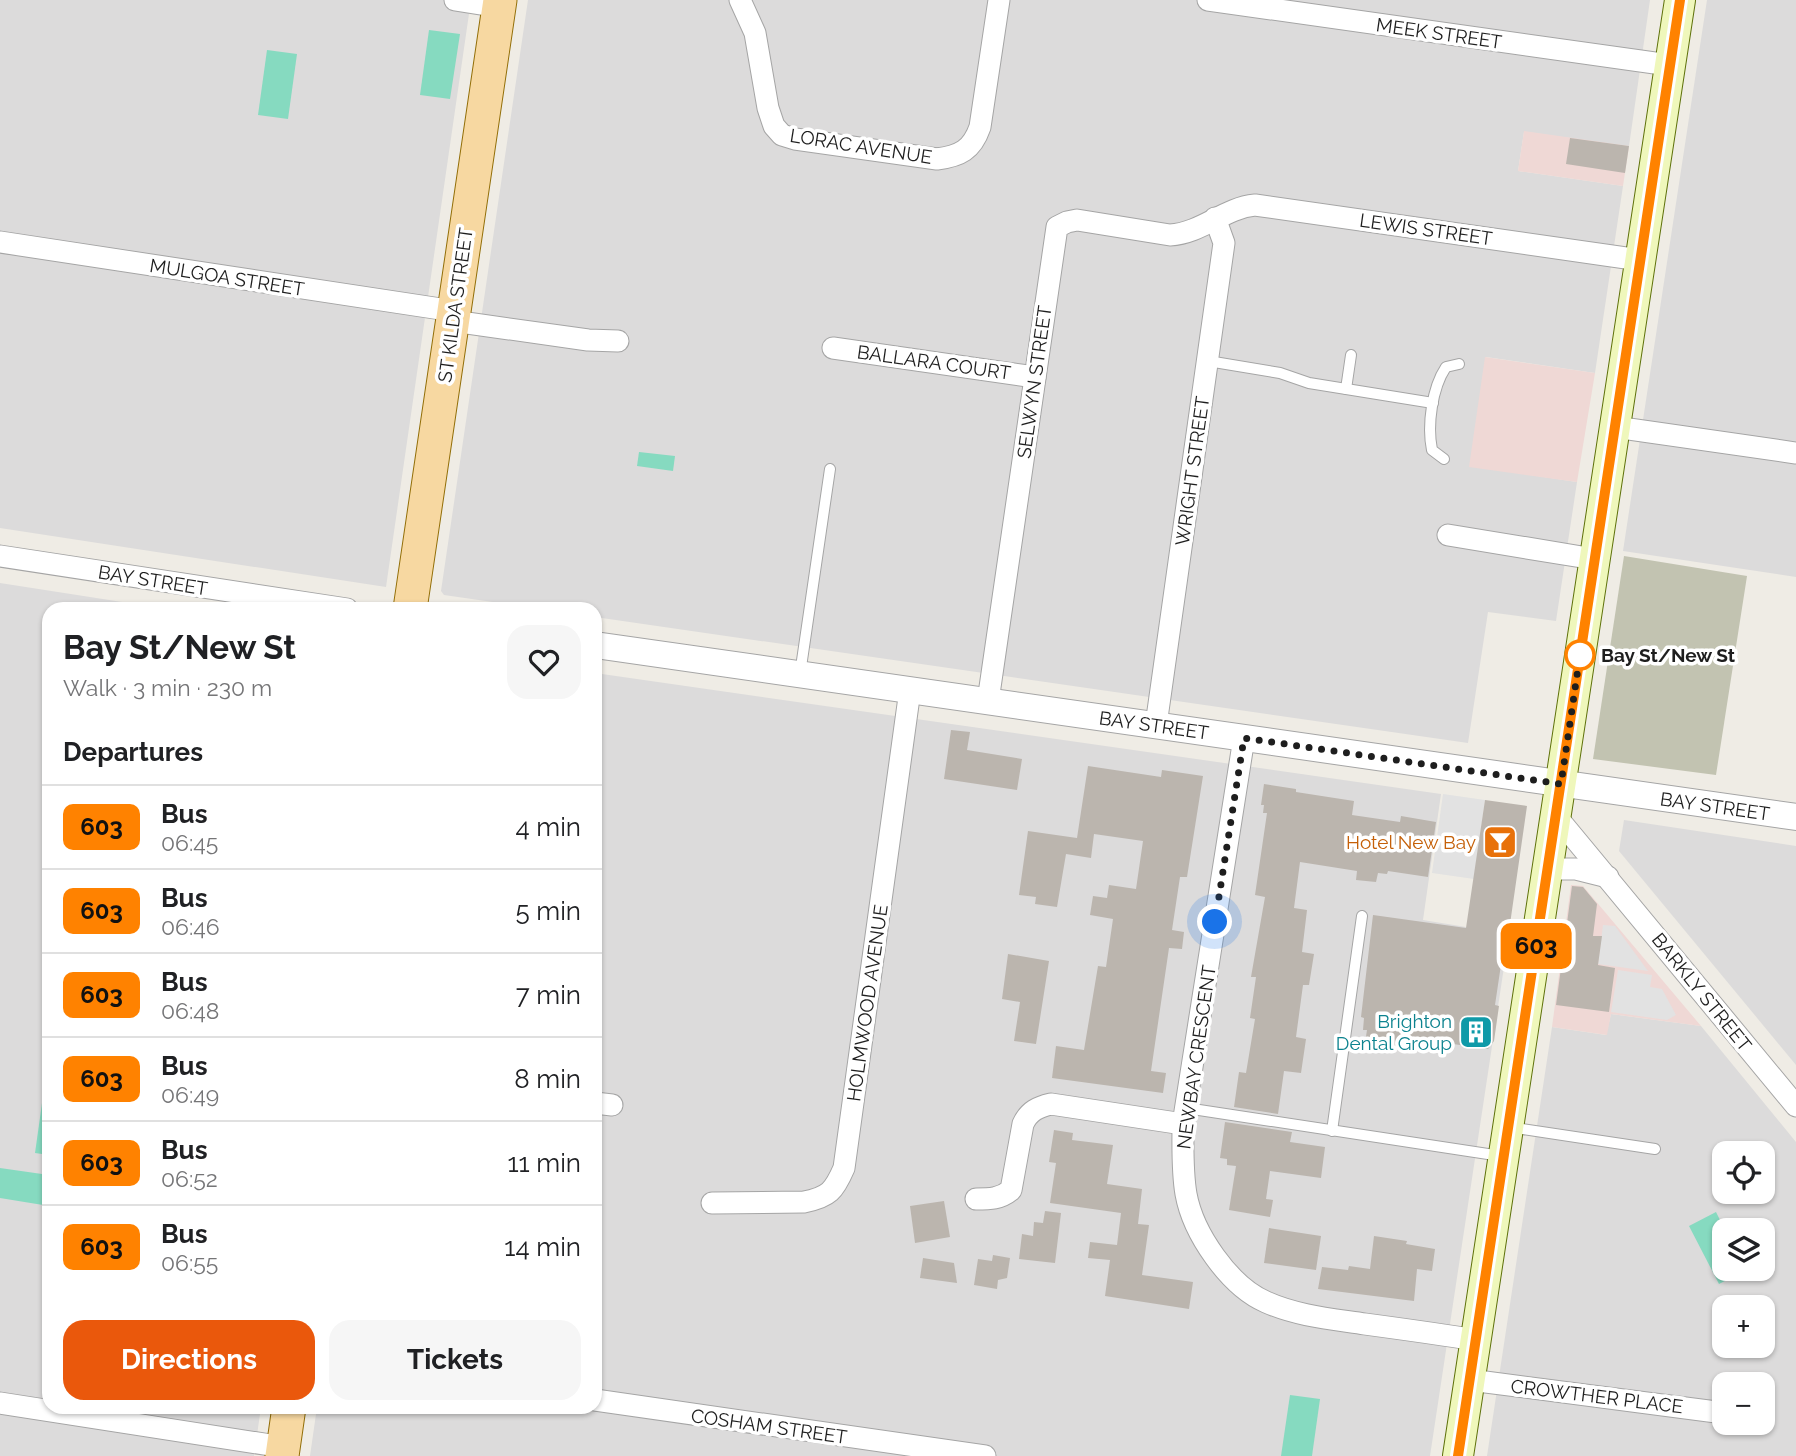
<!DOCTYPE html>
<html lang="en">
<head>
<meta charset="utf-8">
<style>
	:root { --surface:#fff; --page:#f6f6f6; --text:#202124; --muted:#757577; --line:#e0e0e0; --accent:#ea580c }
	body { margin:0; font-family:Raleway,sans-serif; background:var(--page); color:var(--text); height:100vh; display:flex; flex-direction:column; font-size:26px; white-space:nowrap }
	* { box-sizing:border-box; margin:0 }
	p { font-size:23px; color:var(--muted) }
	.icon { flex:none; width:38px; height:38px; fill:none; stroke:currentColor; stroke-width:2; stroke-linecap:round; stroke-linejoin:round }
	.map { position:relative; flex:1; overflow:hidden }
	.side { position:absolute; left:42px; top:602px; width:560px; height:812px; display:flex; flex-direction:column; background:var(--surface); border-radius:21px; box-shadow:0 2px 5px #0004 }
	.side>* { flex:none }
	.badge { padding:0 14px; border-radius:10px; font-size:24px; line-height:46px }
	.fabs { position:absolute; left:1712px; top:1141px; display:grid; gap:14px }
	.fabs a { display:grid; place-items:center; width:63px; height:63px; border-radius:14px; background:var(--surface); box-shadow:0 2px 5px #0004; font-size:35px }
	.you { position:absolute; width:35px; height:35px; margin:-18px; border:5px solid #fff; border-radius:50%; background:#1a73e8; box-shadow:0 0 0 10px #1a73e833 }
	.map>.badge { position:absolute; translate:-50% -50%; box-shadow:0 0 0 4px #fff }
	h2 { padding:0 21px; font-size:26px; line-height:63px }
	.round { display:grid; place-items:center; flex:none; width:74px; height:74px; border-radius:21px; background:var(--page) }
	.head { display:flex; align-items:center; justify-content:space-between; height:119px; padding:0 21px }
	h1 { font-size:33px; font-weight:700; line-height:52px }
	.action { display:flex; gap:14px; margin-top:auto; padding:14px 21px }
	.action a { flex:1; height:80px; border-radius:21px; background:var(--accent); color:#fff; font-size:28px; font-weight:700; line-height:80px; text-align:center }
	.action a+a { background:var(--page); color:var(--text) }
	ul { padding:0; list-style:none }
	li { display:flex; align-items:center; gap:21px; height:84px; padding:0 21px; border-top:2px solid var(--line) }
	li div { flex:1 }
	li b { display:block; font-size:26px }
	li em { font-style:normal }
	li .badge { min-width:77px; font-weight:700; text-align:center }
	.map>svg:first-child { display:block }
	.residential { fill:#dcdbdb; fill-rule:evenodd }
	.commercial { fill:#efd8d5 }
	.construction { fill:#c2c3b1 }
	.pitch { fill:#86dac0 }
	.parking { fill:#e2e2e2 }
	.building { fill:#bbb5ae }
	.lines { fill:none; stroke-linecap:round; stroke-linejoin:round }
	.service-casing { stroke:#a5a5a5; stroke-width:12 }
	.minor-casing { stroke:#a5a5a5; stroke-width:23 }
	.tertiary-casing { stroke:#a5a5a5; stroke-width:28 }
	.secondary-casing { stroke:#5e710a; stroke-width:32 }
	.primary-casing { stroke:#926e07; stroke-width:35 }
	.service { stroke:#fff; stroke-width:10 }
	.minor { stroke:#fff; stroke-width:21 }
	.tertiary { stroke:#fff; stroke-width:26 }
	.secondary { stroke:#eff7bb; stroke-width:30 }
	.primary { stroke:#f7d8a1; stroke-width:33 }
	.line-casing { stroke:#fff; stroke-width:16 }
	.line { stroke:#ff8200; stroke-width:10 }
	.walk { stroke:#1e1e1e; stroke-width:7; stroke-dasharray:0 12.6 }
	.stop-dot { fill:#fff; stroke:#ff8200; stroke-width:3.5 }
	.labels { text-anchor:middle; stroke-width:7; stroke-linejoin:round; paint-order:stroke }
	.street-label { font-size:19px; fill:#1e1e1e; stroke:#fff }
	.stop-label { font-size:19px; font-weight:bold; fill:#1e1e1e; stroke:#fff; text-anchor:start }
	.food-label { font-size:19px; fill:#c56008; stroke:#fff; text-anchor:end }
	.culture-label { font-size:19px; fill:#0d838f; stroke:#fff; text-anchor:end }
</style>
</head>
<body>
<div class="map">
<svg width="1796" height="1456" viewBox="0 0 1796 1456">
	<rect width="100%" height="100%" fill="#efece5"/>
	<g class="residential">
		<path d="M0,0H471L386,587L0,528Z"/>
		<path d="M528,0H1650L1629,146L1524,132L1518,171L1623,186L1595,373L1486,357L1470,466L1577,482L1556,621L1488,612L1468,743L595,617V609H541L444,595L441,591Z"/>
		<path d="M1707,0H1796V577L1623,551Z"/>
		<path d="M0,583L167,609H49V1407H261L254,1456H0Z"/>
		<path d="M595,673L1441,794L1423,920L1509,934L1430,1456H310L317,1407H595Z"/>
		<path d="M1624,820L1796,846V1065L1619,851Z"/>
		<path d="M1611,1014L1701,1026L1796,1142V1456H1487L1552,1027L1606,1035ZM1724,1153H1762V1192H1724ZM1724,1230H1762V1269H1724ZM1724,1307H1762V1346H1724ZM1724,1384H1762V1423H1724Z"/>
	</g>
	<g class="commercial">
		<path d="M1524,131L1629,146L1623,186L1518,171Z"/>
		<path d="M1485,357L1595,373L1577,482L1469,467Z"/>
		<path d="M1571,885L1583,886L1701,1026L1611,1014L1607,1035L1552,1027Z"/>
	</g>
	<path class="construction" d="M1624,556L1747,576L1716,775L1593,759Z"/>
	<g class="pitch">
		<path d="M429,30L460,34L450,99L420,95Z"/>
		<path d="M267,50L297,54L288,119L258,115Z"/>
		<path d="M639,452L675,456L673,471L637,466Z"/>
		<path d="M44,1089H49V1155L35,1153Z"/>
		<path d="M0,1168L49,1175V1206L0,1198Z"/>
		<path d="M1716,1212L1725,1230L1724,1269L1746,1270L1719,1284L1689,1226Z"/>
		<path d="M1290,1395L1320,1399L1312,1456H1281Z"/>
	</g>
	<g class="parking">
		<path d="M1443,794L1485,800L1474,879L1432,873Z"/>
		<path d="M1603,925L1615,926L1648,971L1598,964Z"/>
		<path d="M1618,970L1652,975L1650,987L1662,989L1676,1015L1667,1020L1611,1012Z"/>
	</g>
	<g class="building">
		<path d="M1570,138L1629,146L1625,173L1566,164Z"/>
		<path d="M951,730L970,732L967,750L1022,759L1017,790L944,779Z"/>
		<path d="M1088,766L1161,777L1162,770L1203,776L1187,877H1180L1172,930L1184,932L1182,949L1169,948L1151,1071L1166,1073L1163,1093L1052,1078L1056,1046L1084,1050L1098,966L1106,967L1113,919L1090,915L1093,896L1107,898L1109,885L1136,889L1143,841L1094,834L1091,858L1066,854L1057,907L1035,904L1036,897L1019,895L1028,831L1077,838Z"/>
		<path d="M1264,784L1296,789V792L1354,801L1352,815L1400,822L1401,816L1436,822L1428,877L1388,871L1387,874L1378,873L1376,882L1356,880L1357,871L1300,862L1294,908L1307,910L1302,952L1314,954L1309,985H1303L1296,1037L1306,1039L1301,1073L1284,1071L1278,1114L1234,1107L1239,1072L1246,1073L1255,1019L1250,1018L1256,977H1251L1265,897L1255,895L1267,813H1263L1264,805H1261Z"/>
		<path d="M1485,800L1527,806L1509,931H1506L1495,1005L1499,1006L1494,1041L1488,1049L1432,1041L1431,1051L1365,1043L1367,1030H1363L1364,1018L1361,1017L1373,915L1466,928Z"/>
		<path d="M1572,886L1583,887L1597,904L1593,936H1602L1598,965L1615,968L1609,1012L1556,1005Z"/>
		<path d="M1008,954L1049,961L1036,1044L1014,1041L1020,1002L1002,999Z"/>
		<path d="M1225,1122L1292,1132L1290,1142L1325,1147L1321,1178L1270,1171L1266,1199L1273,1200L1270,1217L1229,1210L1236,1166L1227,1165V1159L1220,1158Z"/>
		<path d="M1054,1130L1073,1133L1072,1140L1113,1145L1107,1184L1142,1189L1138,1224L1149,1225L1142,1275L1193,1282L1189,1309L1105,1296L1110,1260L1088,1258L1090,1242L1117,1245L1121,1213L1050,1203L1056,1163L1049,1162Z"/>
		<path d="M944,1201L950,1237L915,1243L910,1206Z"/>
		<path d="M1045,1211L1061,1213L1055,1263L1019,1259L1022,1234L1033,1236L1034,1222L1043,1223Z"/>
		<path d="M1269,1228L1321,1236L1316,1270L1264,1263Z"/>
		<path d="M1374,1236L1407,1241L1406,1244L1435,1249L1432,1271L1417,1269L1414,1301L1318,1289L1322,1267L1348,1270L1349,1266L1370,1269Z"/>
		<path d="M993,1255L1010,1258L1007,1278L998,1280L997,1289L974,1285L978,1259L992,1261Z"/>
		<path d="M923,1258L954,1263L957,1283L920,1278Z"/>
	</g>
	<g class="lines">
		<g class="service-casing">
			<g id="service">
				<path d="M1208,361L1280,373L1309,383L1433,403"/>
				<path d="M1346,389L1351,355"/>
				<path d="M1444,459L1432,450C1427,425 1432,388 1446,367L1459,364"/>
				<path d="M800,674L830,469"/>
				<path d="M1186,1108L1501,1156"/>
				<path d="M1509,1127L1655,1149"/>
				<path d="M1332,1131L1362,916"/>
			</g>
		</g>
		<g class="minor-casing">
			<g id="minor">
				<path d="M455,0L499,7"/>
				<path d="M740,0L755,33L768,108L774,126L782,135L795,139L937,159C960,156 972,150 980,127L999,0"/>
				<path d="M1208,0L1669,65"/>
				<path d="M0,242L454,311"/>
				<path d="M453,321L588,340L618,341"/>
				<path d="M833,348L1035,377"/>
				<path d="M1615,427L1796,453"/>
				<path d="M1448,535L1594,559"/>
				<path d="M0,556L347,609"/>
				<path d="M988,701L1057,227L1067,222L1077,220L1170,235C1202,233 1224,208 1255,205L1640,260"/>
				<path d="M1156,725L1224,243L1215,218"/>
				<path d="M1244,738L1183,1124C1183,1147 1182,1171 1186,1194C1193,1233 1229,1286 1266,1302C1297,1316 1332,1319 1365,1324C1402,1329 1439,1334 1476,1340"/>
				<path d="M1556,816L1796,1106"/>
				<path d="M1548,869H1576L1608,877"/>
				<path d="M595,1103L612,1105"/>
				<path d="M976,1199C990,1199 1000,1199 1011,1190L1023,1124C1029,1111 1038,1107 1051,1104L1183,1124"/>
				<path d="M712,1203L804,1202C829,1197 834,1191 844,1168L910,690"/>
				<path d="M1470,1380L1724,1413"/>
				<path d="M595,1400L985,1456"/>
				<path d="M0,1403L283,1447"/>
			</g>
		</g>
		<g class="tertiary-casing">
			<path id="tertiary" d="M595,645L1796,817"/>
		</g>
		<g class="secondary-casing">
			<path id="secondary" d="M1458,1456L1680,0"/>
		</g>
		<g class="primary-casing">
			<g id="primary">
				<path d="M410,609L500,0"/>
				<path d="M282,1456L289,1407"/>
			</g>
		</g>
		<use href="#service" class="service"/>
		<use href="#minor" class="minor"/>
		<use href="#tertiary" class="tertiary"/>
		<use href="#secondary" class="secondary"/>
		<use href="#primary" class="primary"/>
	</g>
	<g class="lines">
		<g class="line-casing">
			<path id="line" d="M1458,1456L1680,0"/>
		</g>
		<use href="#line" class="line"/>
		<path class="walk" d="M1215,922L1244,738L1561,784L1580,655"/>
	</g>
	<defs>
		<g id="bar-square" transform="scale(1.75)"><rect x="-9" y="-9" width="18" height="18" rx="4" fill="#e8710a" stroke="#fff"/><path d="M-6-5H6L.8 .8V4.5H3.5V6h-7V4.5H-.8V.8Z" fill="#fff"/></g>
		<g id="building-square" transform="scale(1.75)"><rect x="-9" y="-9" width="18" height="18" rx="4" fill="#0f9aa8" stroke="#fff"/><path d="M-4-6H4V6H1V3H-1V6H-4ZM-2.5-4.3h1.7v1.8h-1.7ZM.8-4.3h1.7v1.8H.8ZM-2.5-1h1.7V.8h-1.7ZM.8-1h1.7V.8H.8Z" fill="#fff"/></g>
	</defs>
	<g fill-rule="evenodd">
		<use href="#bar-square" x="1500" y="842"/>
		<use href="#building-square" x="1476" y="1032"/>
	</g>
	<circle class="stop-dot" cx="1580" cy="655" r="14"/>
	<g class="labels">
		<g class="street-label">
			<text transform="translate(1439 33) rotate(8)" y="7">MEEK STREET</text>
			<text transform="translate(861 146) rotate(9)" y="7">LORAC AVENUE</text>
			<text transform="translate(1426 229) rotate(8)" y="7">LEWIS STREET</text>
			<text transform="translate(227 277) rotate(9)" y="7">MULGOA STREET</text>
			<text transform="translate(455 305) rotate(-82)" y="7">ST KILDA STREET</text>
			<text transform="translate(934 362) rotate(8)" y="7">BALLARA COURT</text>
			<text transform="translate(1034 382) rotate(-82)" y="7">SELWYN STREET</text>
			<text transform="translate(1192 471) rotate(-82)" y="7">WRIGHT STREET</text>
			<text transform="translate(153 580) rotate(9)" y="7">BAY STREET</text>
			<text transform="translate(1154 725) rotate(8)" y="7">BAY STREET</text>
			<text transform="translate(1715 806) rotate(8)" y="7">BAY STREET</text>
			<text transform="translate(1702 992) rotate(51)" y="7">BARKLY STREET</text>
			<text transform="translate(867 1003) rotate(-82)" y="7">HOLMWOOD AVENUE</text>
			<text transform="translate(1196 1057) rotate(-82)" y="7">NEWBAY CRESCENT</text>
			<text transform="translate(1597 1396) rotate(7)" y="7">CROWTHER PLACE</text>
			<text transform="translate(769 1426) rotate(8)" y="7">COSHAM STREET</text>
		</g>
		<g class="stop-label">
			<text x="1601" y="662">Bay St/New St</text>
		</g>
		<g class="food-label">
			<text x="1476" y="849">Hotel New Bay</text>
		</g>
		<g class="culture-label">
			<text x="1452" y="1028">Brighton<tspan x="1452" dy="22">Dental Group</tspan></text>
		</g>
	</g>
</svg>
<div class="fabs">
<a><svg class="icon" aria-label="locate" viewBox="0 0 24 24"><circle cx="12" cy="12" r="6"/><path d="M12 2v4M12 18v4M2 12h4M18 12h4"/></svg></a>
<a><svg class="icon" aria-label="layers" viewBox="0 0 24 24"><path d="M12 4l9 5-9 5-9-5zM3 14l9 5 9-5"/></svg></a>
<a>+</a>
<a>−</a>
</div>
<div class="you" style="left:1215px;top:922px"></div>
<b class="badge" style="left:1536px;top:946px;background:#ff8200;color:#111">603</b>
<section class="side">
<div class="head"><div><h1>Bay St/New St</h1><p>Walk · 3 min · 230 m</p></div><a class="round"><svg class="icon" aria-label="heart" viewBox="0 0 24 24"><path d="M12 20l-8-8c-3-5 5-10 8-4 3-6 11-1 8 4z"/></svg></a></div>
<h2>Departures</h2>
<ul>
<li><span class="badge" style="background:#ff8200;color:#111">603</span><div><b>Bus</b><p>06:45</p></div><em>4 min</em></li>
<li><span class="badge" style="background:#ff8200;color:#111">603</span><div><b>Bus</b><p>06:46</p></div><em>5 min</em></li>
<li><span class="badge" style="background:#ff8200;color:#111">603</span><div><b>Bus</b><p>06:48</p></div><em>7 min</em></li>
<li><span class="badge" style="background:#ff8200;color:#111">603</span><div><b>Bus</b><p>06:49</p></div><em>8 min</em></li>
<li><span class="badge" style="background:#ff8200;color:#111">603</span><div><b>Bus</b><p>06:52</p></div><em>11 min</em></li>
<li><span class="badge" style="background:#ff8200;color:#111">603</span><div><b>Bus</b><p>06:55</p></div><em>14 min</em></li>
</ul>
<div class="action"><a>Directions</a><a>Tickets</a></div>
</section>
</div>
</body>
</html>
